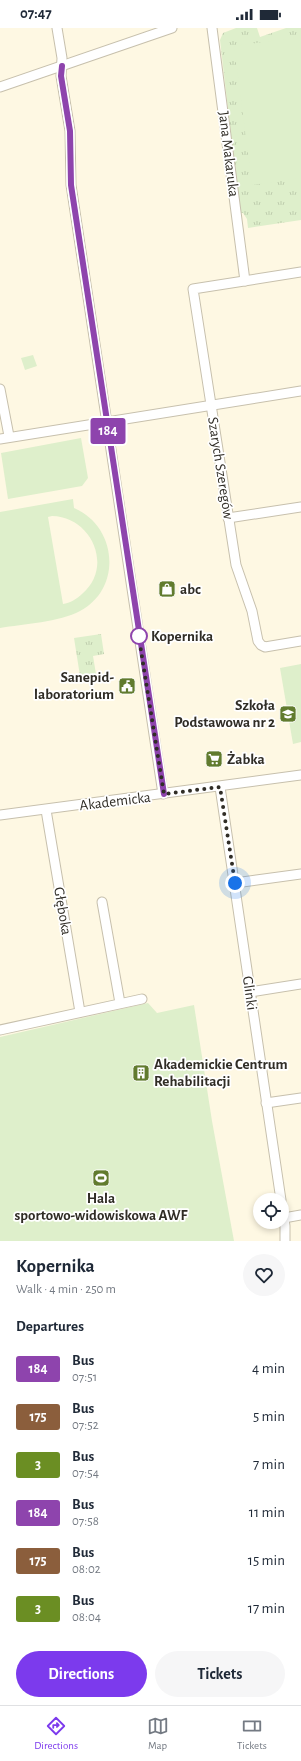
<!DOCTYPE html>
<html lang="en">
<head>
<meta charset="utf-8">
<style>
	:root { --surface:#fff; --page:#f6f6f7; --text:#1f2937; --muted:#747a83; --line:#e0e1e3; --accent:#7c3aed }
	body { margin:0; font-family:"Alegreya Sans",sans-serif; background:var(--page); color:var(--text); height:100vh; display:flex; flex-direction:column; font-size:15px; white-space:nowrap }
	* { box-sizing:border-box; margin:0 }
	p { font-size:13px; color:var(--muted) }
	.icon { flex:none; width:22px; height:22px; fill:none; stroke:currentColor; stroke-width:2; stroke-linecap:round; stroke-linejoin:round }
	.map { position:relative; height:1213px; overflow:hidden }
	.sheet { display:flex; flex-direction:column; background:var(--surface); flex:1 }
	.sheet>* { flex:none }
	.badge { padding:0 8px; border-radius:3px; font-size:14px; line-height:26px }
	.fabs { position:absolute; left:253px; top:1165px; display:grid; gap:8px }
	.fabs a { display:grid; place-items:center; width:36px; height:36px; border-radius:50%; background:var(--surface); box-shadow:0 2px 6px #0003; font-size:20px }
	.you { position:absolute; width:20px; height:20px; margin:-10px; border:3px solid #fff; border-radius:50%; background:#1a73e8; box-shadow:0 0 0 6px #1a73e833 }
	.map>.badge { position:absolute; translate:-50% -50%; box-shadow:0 0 0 2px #fff }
	h2 { padding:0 16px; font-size:15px; line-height:36px }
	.round { display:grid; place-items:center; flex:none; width:42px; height:42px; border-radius:21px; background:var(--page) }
	.head { display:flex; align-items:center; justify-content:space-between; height:68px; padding:0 16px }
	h1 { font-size:19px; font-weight:700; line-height:30px }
	.primary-button { display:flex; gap:8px; margin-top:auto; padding:8px 16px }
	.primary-button a { flex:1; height:46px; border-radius:24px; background:var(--accent); color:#fff; font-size:16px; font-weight:700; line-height:46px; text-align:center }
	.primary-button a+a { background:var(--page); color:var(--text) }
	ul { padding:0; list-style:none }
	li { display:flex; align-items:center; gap:12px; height:48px; padding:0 16px }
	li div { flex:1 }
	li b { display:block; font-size:15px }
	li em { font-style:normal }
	li .badge { min-width:44px; font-weight:700; text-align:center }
	.status { display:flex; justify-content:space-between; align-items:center; height:28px; padding:0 20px; background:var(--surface); direction:ltr }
	.status svg { height:11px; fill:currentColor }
	.dock { display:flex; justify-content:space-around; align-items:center; height:56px; border-top:1px solid var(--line); background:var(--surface); font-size:11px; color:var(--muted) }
	.dock a { display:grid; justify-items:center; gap:2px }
	.dock .on { color:var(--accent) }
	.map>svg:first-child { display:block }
	.grass { fill:url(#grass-tufts) }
	.garden { fill:#deefcb; fill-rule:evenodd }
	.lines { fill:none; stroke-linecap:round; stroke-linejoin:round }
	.minor-casing { stroke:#c7c0ad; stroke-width:11 }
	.minor { stroke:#fff; stroke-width:9 }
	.line-casing { stroke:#fff; stroke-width:9 }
	.line { stroke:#8e44ad; stroke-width:6 }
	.walk { stroke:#302d26; stroke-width:4; stroke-dasharray:0 7.2 }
	.stop-dot { fill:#fff; stroke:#8e44ad; stroke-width:2 }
	.labels { text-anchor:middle; stroke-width:3.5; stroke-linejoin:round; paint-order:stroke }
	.street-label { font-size:15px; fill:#302d26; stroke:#fff }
	.poi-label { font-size:15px; font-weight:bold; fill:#302d26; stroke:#fff; text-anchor:start }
	.stop-label { font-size:15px; font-weight:bold; fill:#302d26; stroke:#fff; text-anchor:start }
</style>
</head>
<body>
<div class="status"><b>07:47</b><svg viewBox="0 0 49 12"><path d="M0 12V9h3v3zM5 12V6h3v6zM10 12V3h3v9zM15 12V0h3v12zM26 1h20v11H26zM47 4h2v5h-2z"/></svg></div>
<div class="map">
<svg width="301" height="1213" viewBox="0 0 301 1213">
	<defs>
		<pattern id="grass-tufts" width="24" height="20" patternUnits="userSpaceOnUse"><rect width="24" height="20" fill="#deefcb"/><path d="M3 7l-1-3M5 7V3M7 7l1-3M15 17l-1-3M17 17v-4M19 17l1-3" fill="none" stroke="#bfcdae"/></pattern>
	</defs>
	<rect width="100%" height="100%" fill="#fef8e3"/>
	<g class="grass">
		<path d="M236,0H257L260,9L286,0H301V192L248,200L247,191L243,185H240L220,12L223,5Z"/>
		<path d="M33,327L37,338L25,342L21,330Z"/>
		<path d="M101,606L104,626L93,628L96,646L80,648L74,610Z"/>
	</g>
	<g class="garden">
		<path d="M301,9V150L252,157L234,18Z"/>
		<path d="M81,410L88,450L82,458L8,471L1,425Z"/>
		<path d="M73,471L74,480C117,498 123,560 80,583C60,594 23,596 0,600V484ZM52,488C92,489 114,539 82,566C77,571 70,575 63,576L48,489Z"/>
		<path d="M301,636V714L293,716L280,640Z"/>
		<path d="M148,975L157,985L194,977L212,1093L234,1213H0V1009Z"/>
	</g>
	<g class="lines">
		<g class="minor-casing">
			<g id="minor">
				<path d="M57,0L62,30L61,48L70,103L71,157L163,766"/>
				<path d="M212,0L245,253"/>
				<path d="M0,59L172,0"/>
				<path d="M301,244L193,261L236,537L252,583L258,613L261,617L265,619L301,613"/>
				<path d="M0,361L9,408"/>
				<path d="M0,411L301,363"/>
				<path d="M228,490L301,479"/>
				<path d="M220,759L281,1172"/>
				<path d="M46,782L80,984"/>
				<path d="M0,787L301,747"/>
				<path d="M235,855L301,846"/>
				<path d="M102,874L120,975"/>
				<path d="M250,964L301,956"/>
				<path d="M0,1002L142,971"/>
				<path d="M266,1075L301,1070"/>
				<path d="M282,1177L285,1198V1213"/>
				<path d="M284,1190L301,1187"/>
			</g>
		</g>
		<use href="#minor" class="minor"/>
	</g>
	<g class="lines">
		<g class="line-casing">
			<path id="line" d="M62,38L61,48L70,103L71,157L164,766"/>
		</g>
		<use href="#line" class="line"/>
		<path class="walk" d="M139,608L138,604L164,766L220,759L235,855"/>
	</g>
	<defs>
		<g id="shop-square" transform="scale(0.9)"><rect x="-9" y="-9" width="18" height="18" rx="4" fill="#617b2e" stroke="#fff"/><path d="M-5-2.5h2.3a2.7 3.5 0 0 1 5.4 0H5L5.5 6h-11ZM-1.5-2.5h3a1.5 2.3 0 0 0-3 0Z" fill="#fff"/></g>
		<g id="civic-square" transform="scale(0.9)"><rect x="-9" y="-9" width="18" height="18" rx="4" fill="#617b2e" stroke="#fff"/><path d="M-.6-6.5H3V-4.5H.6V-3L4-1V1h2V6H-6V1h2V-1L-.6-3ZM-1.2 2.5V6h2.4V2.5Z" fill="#fff"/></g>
		<g id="school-square" transform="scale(0.9)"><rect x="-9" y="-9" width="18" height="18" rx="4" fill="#617b2e" stroke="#fff"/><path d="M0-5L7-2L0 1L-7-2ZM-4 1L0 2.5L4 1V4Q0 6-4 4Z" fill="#fff"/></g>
		<g id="supermarket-square" transform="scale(0.9)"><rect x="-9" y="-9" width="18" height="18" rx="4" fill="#617b2e" stroke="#fff"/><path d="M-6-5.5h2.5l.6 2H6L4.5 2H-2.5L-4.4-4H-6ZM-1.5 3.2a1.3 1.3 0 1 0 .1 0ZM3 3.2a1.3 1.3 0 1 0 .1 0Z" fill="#fff"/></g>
		<g id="building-square" transform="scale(0.9)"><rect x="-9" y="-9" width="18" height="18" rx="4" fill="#617b2e" stroke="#fff"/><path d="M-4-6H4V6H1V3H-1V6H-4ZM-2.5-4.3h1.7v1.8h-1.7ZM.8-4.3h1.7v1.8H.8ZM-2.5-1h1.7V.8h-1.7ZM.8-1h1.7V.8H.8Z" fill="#fff"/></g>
		<g id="stadium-square" transform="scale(0.9)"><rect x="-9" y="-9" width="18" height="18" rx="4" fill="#617b2e" stroke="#fff"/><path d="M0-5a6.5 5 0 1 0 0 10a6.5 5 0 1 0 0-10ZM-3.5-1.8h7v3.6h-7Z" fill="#fff"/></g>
	</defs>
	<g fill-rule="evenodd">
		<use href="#shop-square" x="167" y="561"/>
		<use href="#civic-square" x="127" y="658"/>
		<use href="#school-square" x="288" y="686"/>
		<use href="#supermarket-square" x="214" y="731"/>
		<use href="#building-square" x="141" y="1045"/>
		<use href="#stadium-square" x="101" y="1150"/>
	</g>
	<circle class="stop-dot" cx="139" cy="608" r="8"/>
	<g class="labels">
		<g class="street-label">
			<text transform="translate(229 126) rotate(83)" y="5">Jana Makaruka</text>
			<text transform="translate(221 440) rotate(81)" y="5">Szarych Szeregów</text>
			<text transform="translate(115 773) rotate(-7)" y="5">Akademicka</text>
			<text transform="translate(63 883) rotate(80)" y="5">Głęboka</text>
			<text transform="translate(250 965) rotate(82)" y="5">Glinki</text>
		</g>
		<g class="poi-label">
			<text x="180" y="566">abc</text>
			<text x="114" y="654" text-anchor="end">Sanepid-<tspan x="114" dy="17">laboratorium</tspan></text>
			<text x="275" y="682" text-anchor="end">Szkoła<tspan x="275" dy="17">Podstawowa nr 2</tspan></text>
			<text x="227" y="736">Żabka</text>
			<text x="154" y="1041">Akademickie Centrum<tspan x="154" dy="17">Rehabilitacji</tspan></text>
			<text x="101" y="1175" text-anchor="middle">Hala<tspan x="101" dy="17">sportowo-widowiskowa AWF</tspan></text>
		</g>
		<g class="stop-label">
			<text x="151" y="613">Kopernika</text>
		</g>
	</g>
</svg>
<div class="fabs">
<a><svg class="icon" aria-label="locate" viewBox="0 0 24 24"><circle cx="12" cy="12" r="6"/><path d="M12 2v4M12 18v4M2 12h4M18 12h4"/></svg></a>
</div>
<div class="you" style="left:235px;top:855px"></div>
<b class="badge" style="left:108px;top:403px;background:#8e44ad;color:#fff">184</b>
</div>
<section class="sheet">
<div class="head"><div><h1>Kopernika</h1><p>Walk · 4 min · 250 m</p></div><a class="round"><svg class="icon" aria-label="heart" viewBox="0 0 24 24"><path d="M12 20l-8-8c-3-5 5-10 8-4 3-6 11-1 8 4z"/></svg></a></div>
<h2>Departures</h2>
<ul>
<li><span class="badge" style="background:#8e44ad;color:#fff">184</span><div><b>Bus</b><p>07:51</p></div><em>4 min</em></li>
<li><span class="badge" style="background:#8b5e3c;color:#fff">175</span><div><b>Bus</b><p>07:52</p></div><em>5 min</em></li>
<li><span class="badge" style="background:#6b8e23;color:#fff">3</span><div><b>Bus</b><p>07:54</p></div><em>7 min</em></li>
<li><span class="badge" style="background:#8e44ad;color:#fff">184</span><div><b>Bus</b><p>07:58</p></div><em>11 min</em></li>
<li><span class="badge" style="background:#8b5e3c;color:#fff">175</span><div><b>Bus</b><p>08:02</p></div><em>15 min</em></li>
<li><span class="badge" style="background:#6b8e23;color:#fff">3</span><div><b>Bus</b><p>08:04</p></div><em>17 min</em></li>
</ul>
<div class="primary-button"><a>Directions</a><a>Tickets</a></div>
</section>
<nav class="dock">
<a class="on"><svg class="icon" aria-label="directions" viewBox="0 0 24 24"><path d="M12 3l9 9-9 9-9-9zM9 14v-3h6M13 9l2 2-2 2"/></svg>Directions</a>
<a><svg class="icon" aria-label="map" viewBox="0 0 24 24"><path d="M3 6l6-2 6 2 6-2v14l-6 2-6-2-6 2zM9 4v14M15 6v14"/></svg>Map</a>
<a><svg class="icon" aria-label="tickets" viewBox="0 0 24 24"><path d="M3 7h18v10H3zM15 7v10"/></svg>Tickets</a>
</nav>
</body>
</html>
